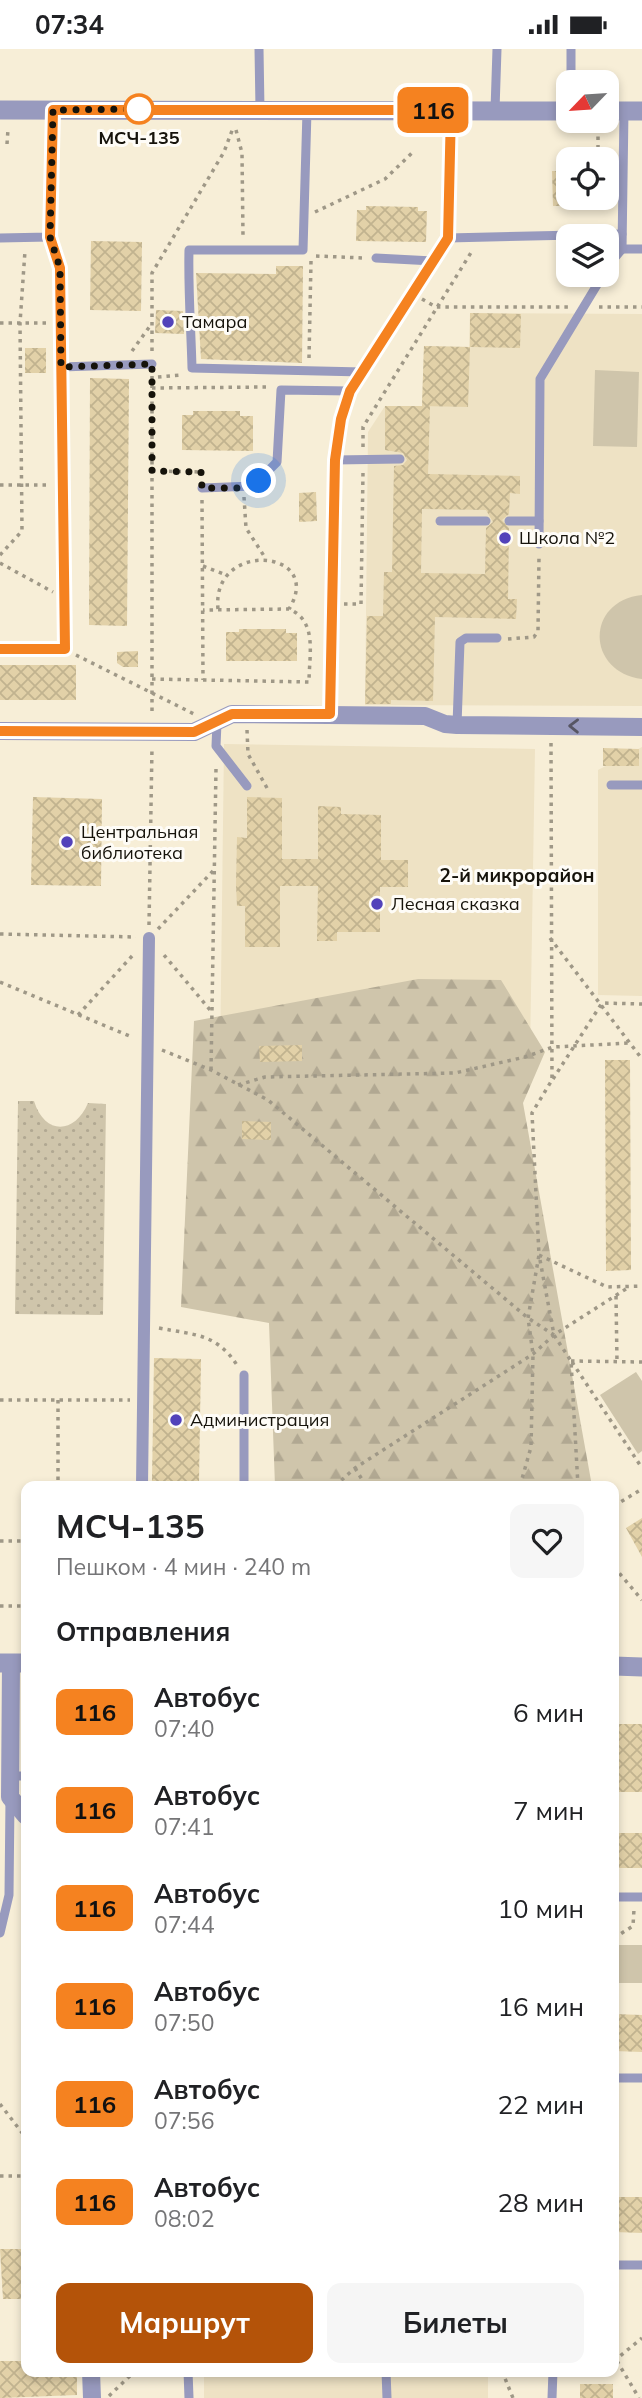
<!DOCTYPE html>
<html lang="ru">
<head>
<meta charset="utf-8">
<style>
	:root { --surface:#fff; --page:#f6f6f6; --text:#202124; --muted:#757577; --accent:#b45309 }
	body { margin:0; font-family:Mulish,sans-serif; background:var(--page); color:var(--text); height:100vh; display:flex; flex-direction:column; font-size:26px; white-space:nowrap }
	* { box-sizing:border-box; margin:0 }
	p { font-size:23px; color:var(--muted) }
	.icon { flex:none; width:38px; height:38px; fill:none; stroke:currentColor; stroke-width:2; stroke-linecap:round; stroke-linejoin:round }
	.map { position:relative; flex:1; overflow:hidden }
	.drawer { position:absolute; left:21px; top:1432px; width:598px; height:896px; display:flex; flex-direction:column; background:var(--surface); border-radius:14px; box-shadow:0 4px 10px #0003 }
	.drawer>* { flex:none }
	.badge { padding:0 14px; border-radius:10px; font-size:24px; line-height:46px }
	.needle { width:46px; rotate:245deg }
	.buttons { position:absolute; left:556px; top:21px; display:grid; gap:14px }
	.buttons a { display:grid; place-items:center; width:63px; height:63px; border-radius:14px; background:var(--surface); box-shadow:0 4px 10px #0003; font-size:35px }
	.you { position:absolute; width:35px; height:35px; margin:-18px; border:5px solid #fff; border-radius:50%; background:#1a73e8; box-shadow:0 0 0 10px #1a73e833 }
	.map>.badge { position:absolute; translate:-50% -50%; box-shadow:0 0 0 4px #fff }
	h2 { padding:0 35px; font-size:26px; line-height:63px }
	.round { display:grid; place-items:center; flex:none; width:74px; height:74px; border-radius:14px; background:var(--page) }
	.head { display:flex; align-items:center; justify-content:space-between; height:119px; padding:0 35px }
	h1 { font-size:33px; font-weight:700; line-height:52px }
	.button { display:flex; gap:14px; margin-top:auto; padding:14px 35px }
	.button a { flex:1; height:80px; border-radius:14px; background:var(--accent); color:#fff; font-size:28px; font-weight:700; line-height:80px; text-align:center }
	.button a+a { background:var(--page); color:var(--text) }
	ul { padding:0; list-style:none }
	li { display:flex; align-items:center; gap:21px; height:98px; padding:0 35px }
	li div { flex:1 }
	li b { display:block; font-size:26px }
	li em { font-style:normal }
	li .badge { min-width:77px; font-weight:700; text-align:center }
	.status { display:flex; justify-content:space-between; align-items:center; height:49px; padding:0 35px; background:var(--surface); direction:ltr }
	.status svg { height:19px; fill:currentColor }
	.map>svg:first-child { display:block }
	.built { fill:#eee2c4 }
	.grass { fill:url(#grass-dots) }
	.forest { fill:url(#forest-firs) }
	.park { fill:#cfc5ab }
	.building { fill:url(#building-cross-hatch); fill-rule:evenodd }
	.lines { fill:none; stroke-linecap:round; stroke-linejoin:round }
	.path { stroke:#9f9887; stroke-width:3.5; stroke-dasharray:3.5 5; stroke-linecap:butt }
	.service { stroke:#989abe; stroke-width:9 }
	.pedestrian { stroke:#989abe; stroke-width:12 }
	.minor { stroke:#989abe; stroke-width:18 }
	.tertiary { stroke:#989abe; stroke-width:19 }
	.oneway { stroke:#575664 }
	.line-casing { stroke:#fff; stroke-width:16 }
	.line { stroke:#f58220; stroke-width:10 }
	.walk { stroke:#16130b; stroke-width:7; stroke-dasharray:0 12.6 }
	.stop-dot { fill:#fff; stroke:#f58220; stroke-width:3.5 }
	.poi-dot { fill:#5242ba; stroke:#fefcf7; stroke-width:2.5 }
	.labels { text-anchor:middle; stroke-width:6; stroke-linejoin:round; paint-order:stroke }
	.stop-label { font-size:18px; font-weight:bold; fill:#16130b; stroke:#fefcf7 }
	.poi-label { font-size:18px; fill:#16130b; stroke:#fefcf7; text-anchor:start }
	.neighbourhood-label { font-size:19px; font-weight:bold; fill:#16130b; stroke:#fefcf7 }
</style>
</head>
<body>
<div class="status"><b>07:34</b><svg viewBox="0 0 49 12"><path d="M0 12V9h3v3zM5 12V6h3v6zM10 12V3h3v9zM15 12V0h3v12zM26 1h20v11H26zM47 4h2v5h-2z"/></svg></div>
<div class="map">
<svg width="642" height="2349" viewBox="0 0 642 2349">
	<defs>
		<pattern id="grass-dots" width="8" height="8" patternUnits="userSpaceOnUse" patternTransform="scale(1.75)"><rect width="8" height="8" fill="#cfc5ab"/><path d="M2 2h.1M6 6h.1" fill="none" stroke="#b1a892" stroke-width="1.8" stroke-linecap="round"/></pattern>
		<pattern id="forest-firs" width="22" height="20" patternUnits="userSpaceOnUse" patternTransform="scale(1.75)"><rect width="22" height="20" fill="#cfc5ab"/><path d="M5 1l3.5 6h-7zM16 11l3.5 6h-7z" fill="#b1a892"/></pattern>
		<pattern id="building-cross-hatch" width="8" height="8" patternUnits="userSpaceOnUse" patternTransform="scale(1.75)"><rect width="8" height="8" fill="#e2d1a8"/><path d="M0 0l8 8M0 8l8-8" fill="none" stroke="#c1b38f"/></pattern>
	</defs>
	<rect width="100%" height="100%" fill="#f7eed7"/>
	<g class="built">
		<path d="M470,264L642,265V657L365,656L368,383L385,357H422L424,297L469,298Z"/>
		<path d="M224,695L535,700L530,1004L220,1014Z"/>
		<path d="M642,698V947L598,946V721Z"/>
		<rect x="204" y="2322" width="284" height="27"/>
	</g>
	<path class="grass" d="M18,1052H34C45,1087 75,1085 88,1054L106,1055L103,1266L15,1265Z"/>
	<path class="forest" d="M418,930L501,931L545,1003L523,1054L592,1437H275L269,1274L181,1258L194,972Z"/>
	<g class="park">
		<path d="M595,321L639,323L637,398L593,397Z"/>
		<path d="M642,546V630C586,623 585,552 642,546Z"/>
		<path d="M636,1323L642,1332V1402L638,1405L600,1346Z"/>
		<rect x="614" y="1896" width="28" height="38"/>
	</g>
	<g class="building">
		<path d="M552,122H569V157H553Z"/>
		<path d="M366,157L418,158V162H427L426,193L356,192L357,161H366Z"/>
		<path d="M91,192L142,193L141,262L90,261Z"/>
		<path d="M276,217H303L302,314L201,310L196,224L276,225Z"/>
		<path d="M156,261L183,262L184,285L155,284Z"/>
		<path d="M470,264L521,265L520,299L470,298Z"/>
		<path d="M424,297L470,298L468,358L422,357Z"/>
		<rect x="25" y="299" width="21" height="25"/>
		<path d="M90,329L129,330L127,577L89,576Z"/>
		<path d="M385,357H430L428,425L520,427V445L510,444L509,465L502,471L509,479L508,550H517L516,570L435,568L433,652L391,651V655H365L367,567H383L384,523H392L394,417L403,416L407,411L403,404L385,401ZM422,460L486,461L493,473L486,479L485,525L421,524Z"/>
		<path d="M193,362H240V367H253V402L182,401V366H193Z"/>
		<path d="M316,443L317,472L299,473V444Z"/>
		<path d="M239,580H286V584H297V612H226V583H239Z"/>
		<path d="M138,602V618H123L117,614V603Z"/>
		<rect x="0" y="616" width="76" height="35"/>
		<path d="M603,699L639,700V717H603Z"/>
		<path d="M33,748L102,750L101,837L31,836Z"/>
		<path d="M247,748L282,749V810H318V757L341,758V765L381,766V811H408V838H380V883H337V892H317L318,837H280V898H245V857H237L236,836L237,788L247,789Z"/>
		<path d="M302,996V1012L260,1013L259,997Z"/>
		<path d="M605,1011H630L631,1221L606,1222Z"/>
		<path d="M242,1072L271,1073V1091L242,1090Z"/>
		<path d="M154,1309L201,1310L199,1433L152,1432Z"/>
		<path d="M642,1469V1508L626,1479Z"/>
		<rect x="614" y="1675" width="28" height="68"/>
		<rect x="614" y="1784" width="28" height="35"/>
		<path d="M614,1965L642,1966V2003L614,2002Z"/>
		<path d="M614,2148H642V2184L614,2183Z"/>
		<path d="M0,2200H22V2250H3Z"/>
		<path d="M0,2312H26V2322H77V2346L0,2349Z"/>
		<rect x="580" y="2335" width="33" height="14"/>
	</g>
	<g class="lines">
		<g class="path">
			<path d="M598,79V103"/>
			<path d="M236,81L242,104L243,187"/>
			<path d="M7,95L8,80"/>
			<path d="M315,163L385,130L412,104"/>
			<path d="M316,207L364,209"/>
			<path d="M422,250L436,258H570"/>
			<path d="M599,258H642"/>
			<path d="M0,274H47"/>
			<path d="M132,302L150,277"/>
			<path d="M152,302V224L224,103L233,79"/>
			<path d="M309,309L311,212"/>
			<path d="M152,327V666"/>
			<path d="M158,328L181,326"/>
			<path d="M152,339L268,338"/>
			<path d="M363,398V378L472,202"/>
			<path d="M152,422L201,423L202,426"/>
			<path d="M0,436H50"/>
			<path d="M244,448L246,479L266,510"/>
			<path d="M202,451L203,631"/>
			<path d="M0,506L22,482L20,274L25,202"/>
			<path d="M0,514L53,543"/>
			<path d="M203,517L226,526"/>
			<path d="M344,555H361L363,423"/>
			<path d="M218,560C211,490 326,500 289,560"/>
			<path d="M508,590L534,588L538,582L539,507"/>
			<path d="M76,606L194,665"/>
			<path d="M152,630L309,633C309,606 318,572 289,560L203,561"/>
			<path d="M247,681L248,705L267,739"/>
			<path d="M149,876L152,698"/>
			<path d="M158,880L213,822"/>
			<path d="M0,885L136,888"/>
			<path d="M550,889L642,1010"/>
			<path d="M164,906L211,962"/>
			<path d="M0,933L132,988"/>
			<path d="M78,966L133,906"/>
			<path d="M162,1001L211,1021L268,1051L528,1269L554,1286"/>
			<path d="M211,1021L216,719"/>
			<path d="M553,1030L602,954L642,955"/>
			<path d="M238,1036L265,1028L455,1024L525,1008L553,998L630,994"/>
			<path d="M539,1206L607,1238L642,1237"/>
			<path d="M540,1211L554,1286L571,1312L578,1437"/>
			<path d="M616,1247L617,1313"/>
			<path d="M159,1279C194,1286 216,1284 237,1316"/>
			<path d="M571,1312L642,1313"/>
			<path d="M572,1313L642,1419"/>
			<path d="M0,1351H130"/>
			<path d="M58,1351V1437"/>
			<path d="M355,1419L366,1437"/>
			<path d="M335,1437L355,1419L533,1305L554,1286L629,1238"/>
			<path d="M520,1437L531,1398L533,1305L528,1269L539,1206L532,1064L552,1031L551,694"/>
			<path d="M614,1457L642,1440"/>
			<path d="M0,1492H26"/>
			<path d="M614,1518L642,1551"/>
			<path d="M0,1557H26"/>
			<path d="M614,1889L633,1877L634,1860"/>
			<path d="M0,2055L26,2089"/>
			<path d="M0,2127H26"/>
			<path d="M614,2312L642,2289"/>
			<path d="M617,2312L639,2349"/>
			<path d="M502,2322L513,2349"/>
			<path d="M109,2347L135,2322"/>
		</g>
		<g class="service">
			<path d="M259,0L260,60"/>
			<path d="M571,33V0"/>
			<path d="M495,61L497,0"/>
			<path d="M307,62L303,201H189C188,241 191,279 192,319L363,323"/>
			<path d="M624,62L622,200H642"/>
			<path d="M0,189L49,188L53,61"/>
			<path d="M448,189L622,185"/>
			<path d="M376,209L433,212"/>
			<path d="M607,218L622,200"/>
			<path d="M61,318L152,315"/>
			<path d="M335,411L400,410"/>
			<path d="M202,439L253,437L277,413L281,341L350,342"/>
			<path d="M440,472H486"/>
			<path d="M509,472H539"/>
			<path d="M539,495L540,330L603,226"/>
			<path d="M0,599L65,600L59,219L49,188"/>
			<path d="M330,665L335,411L341,370L350,342L448,189L451,61"/>
			<path d="M217,674L216,697L247,737"/>
			<path d="M457,676L460,593L466,589H497"/>
			<path d="M611,736H642"/>
			<path d="M244,1326V1437"/>
			<path d="M10,1727H26"/>
			<path d="M614,1848H642"/>
			<path d="M0,1884L9,1846L10,1750"/>
			<path d="M614,2029H642"/>
			<path d="M614,2216H642"/>
			<path d="M188,2322L189,2349"/>
			<path d="M386,2322L387,2349"/>
			<path d="M552,2349L553,2322"/>
		</g>
		<path class="pedestrian" d="M142,1437L149,889"/>
		<g class="minor">
			<path d="M0,682L194,683L232,665L425,667L445,675L457,676L642,678"/>
			<path d="M11,1614L10,1748L26,1767"/>
			<path d="M91,2322L92,2349"/>
		</g>
		<g class="tertiary">
			<path d="M0,61L569,62"/>
			<path d="M607,62H642"/>
			<path d="M0,1614H26"/>
			<path d="M614,1617L642,1618"/>
		</g>
	</g>
	<defs><path id="oneway-chevron" d="M-2-3.5L2.5 0L-2 3.5" fill="none" stroke-width="1.6" stroke-linecap="round" stroke-linejoin="round" transform="scale(1.75)"/></defs>
	<use class="oneway" href="#oneway-chevron" transform="translate(574 677) rotate(-179)"/>
	<g class="lines">
		<g class="line-casing">
			<path id="line" d="M0,600H65L60,219L50,188L53,61H451L448,189L350,342L341,370L335,411L330,665H232L194,683L0,682"/>
		</g>
		<use href="#line" class="line"/>
		<path class="walk" d="M139,60L53,61L50,188L60,219L61,318L152,315V422L201,423L202,439H243L259,432"/>
	</g>
	<circle class="stop-dot" cx="139" cy="60" r="14"/>
	<g class="poi-dot">
		<circle cx="168" cy="273" r="7"/>
		<circle cx="505" cy="489" r="7"/>
		<circle cx="67" cy="793" r="7"/>
		<circle cx="377" cy="855" r="7"/>
		<circle cx="176" cy="1371" r="7"/>
	</g>
	<g class="labels">
		<g class="stop-label">
			<text x="139" y="95">МСЧ-135</text>
		</g>
		<g class="poi-label">
			<text x="182" y="279">Тамара</text>
			<text x="519" y="495">Школа №2</text>
			<text x="81" y="789">Центральная<tspan x="81" dy="21">библиотека</tspan></text>
			<text x="391" y="861">Лесная сказка</text>
			<text x="190" y="1377">Администрация</text>
		</g>
		<g class="neighbourhood-label">
			<text x="517" y="833">2-й микрорайон</text>
		</g>
	</g>
</svg>
<div class="buttons">
<a><svg class="needle" viewBox="-14 -14 28 28"><path d="M0-13l5 13h-10z" fill="#e53935"/><path d="M0 13l5-13h-10z" fill="#757577"/></svg></a>
<a><svg class="icon" aria-label="locate" viewBox="0 0 24 24"><circle cx="12" cy="12" r="6"/><path d="M12 2v4M12 18v4M2 12h4M18 12h4"/></svg></a>
<a><svg class="icon" aria-label="layers" viewBox="0 0 24 24"><path d="M12 4l9 5-9 5-9-5zM3 14l9 5 9-5"/></svg></a>
</div>
<div class="you" style="left:259px;top:432px"></div>
<b class="badge" style="left:433px;top:61px;background:#f58220;color:#111">116</b>
<section class="drawer">
<div class="head"><div><h1>МСЧ-135</h1><p>Пешком · 4 мин · 240 m</p></div><a class="round"><svg class="icon" aria-label="heart" viewBox="0 0 24 24"><path d="M12 20l-8-8c-3-5 5-10 8-4 3-6 11-1 8 4z"/></svg></a></div>
<h2>Отправления</h2>
<ul>
<li><span class="badge" style="background:#f58220;color:#111">116</span><div><b>Автобус</b><p>07:40</p></div><em>6 мин</em></li>
<li><span class="badge" style="background:#f58220;color:#111">116</span><div><b>Автобус</b><p>07:41</p></div><em>7 мин</em></li>
<li><span class="badge" style="background:#f58220;color:#111">116</span><div><b>Автобус</b><p>07:44</p></div><em>10 мин</em></li>
<li><span class="badge" style="background:#f58220;color:#111">116</span><div><b>Автобус</b><p>07:50</p></div><em>16 мин</em></li>
<li><span class="badge" style="background:#f58220;color:#111">116</span><div><b>Автобус</b><p>07:56</p></div><em>22 мин</em></li>
<li><span class="badge" style="background:#f58220;color:#111">116</span><div><b>Автобус</b><p>08:02</p></div><em>28 мин</em></li>
</ul>
<div class="button"><a>Маршрут</a><a>Билеты</a></div>
</section>
</div>
</body>
</html>
